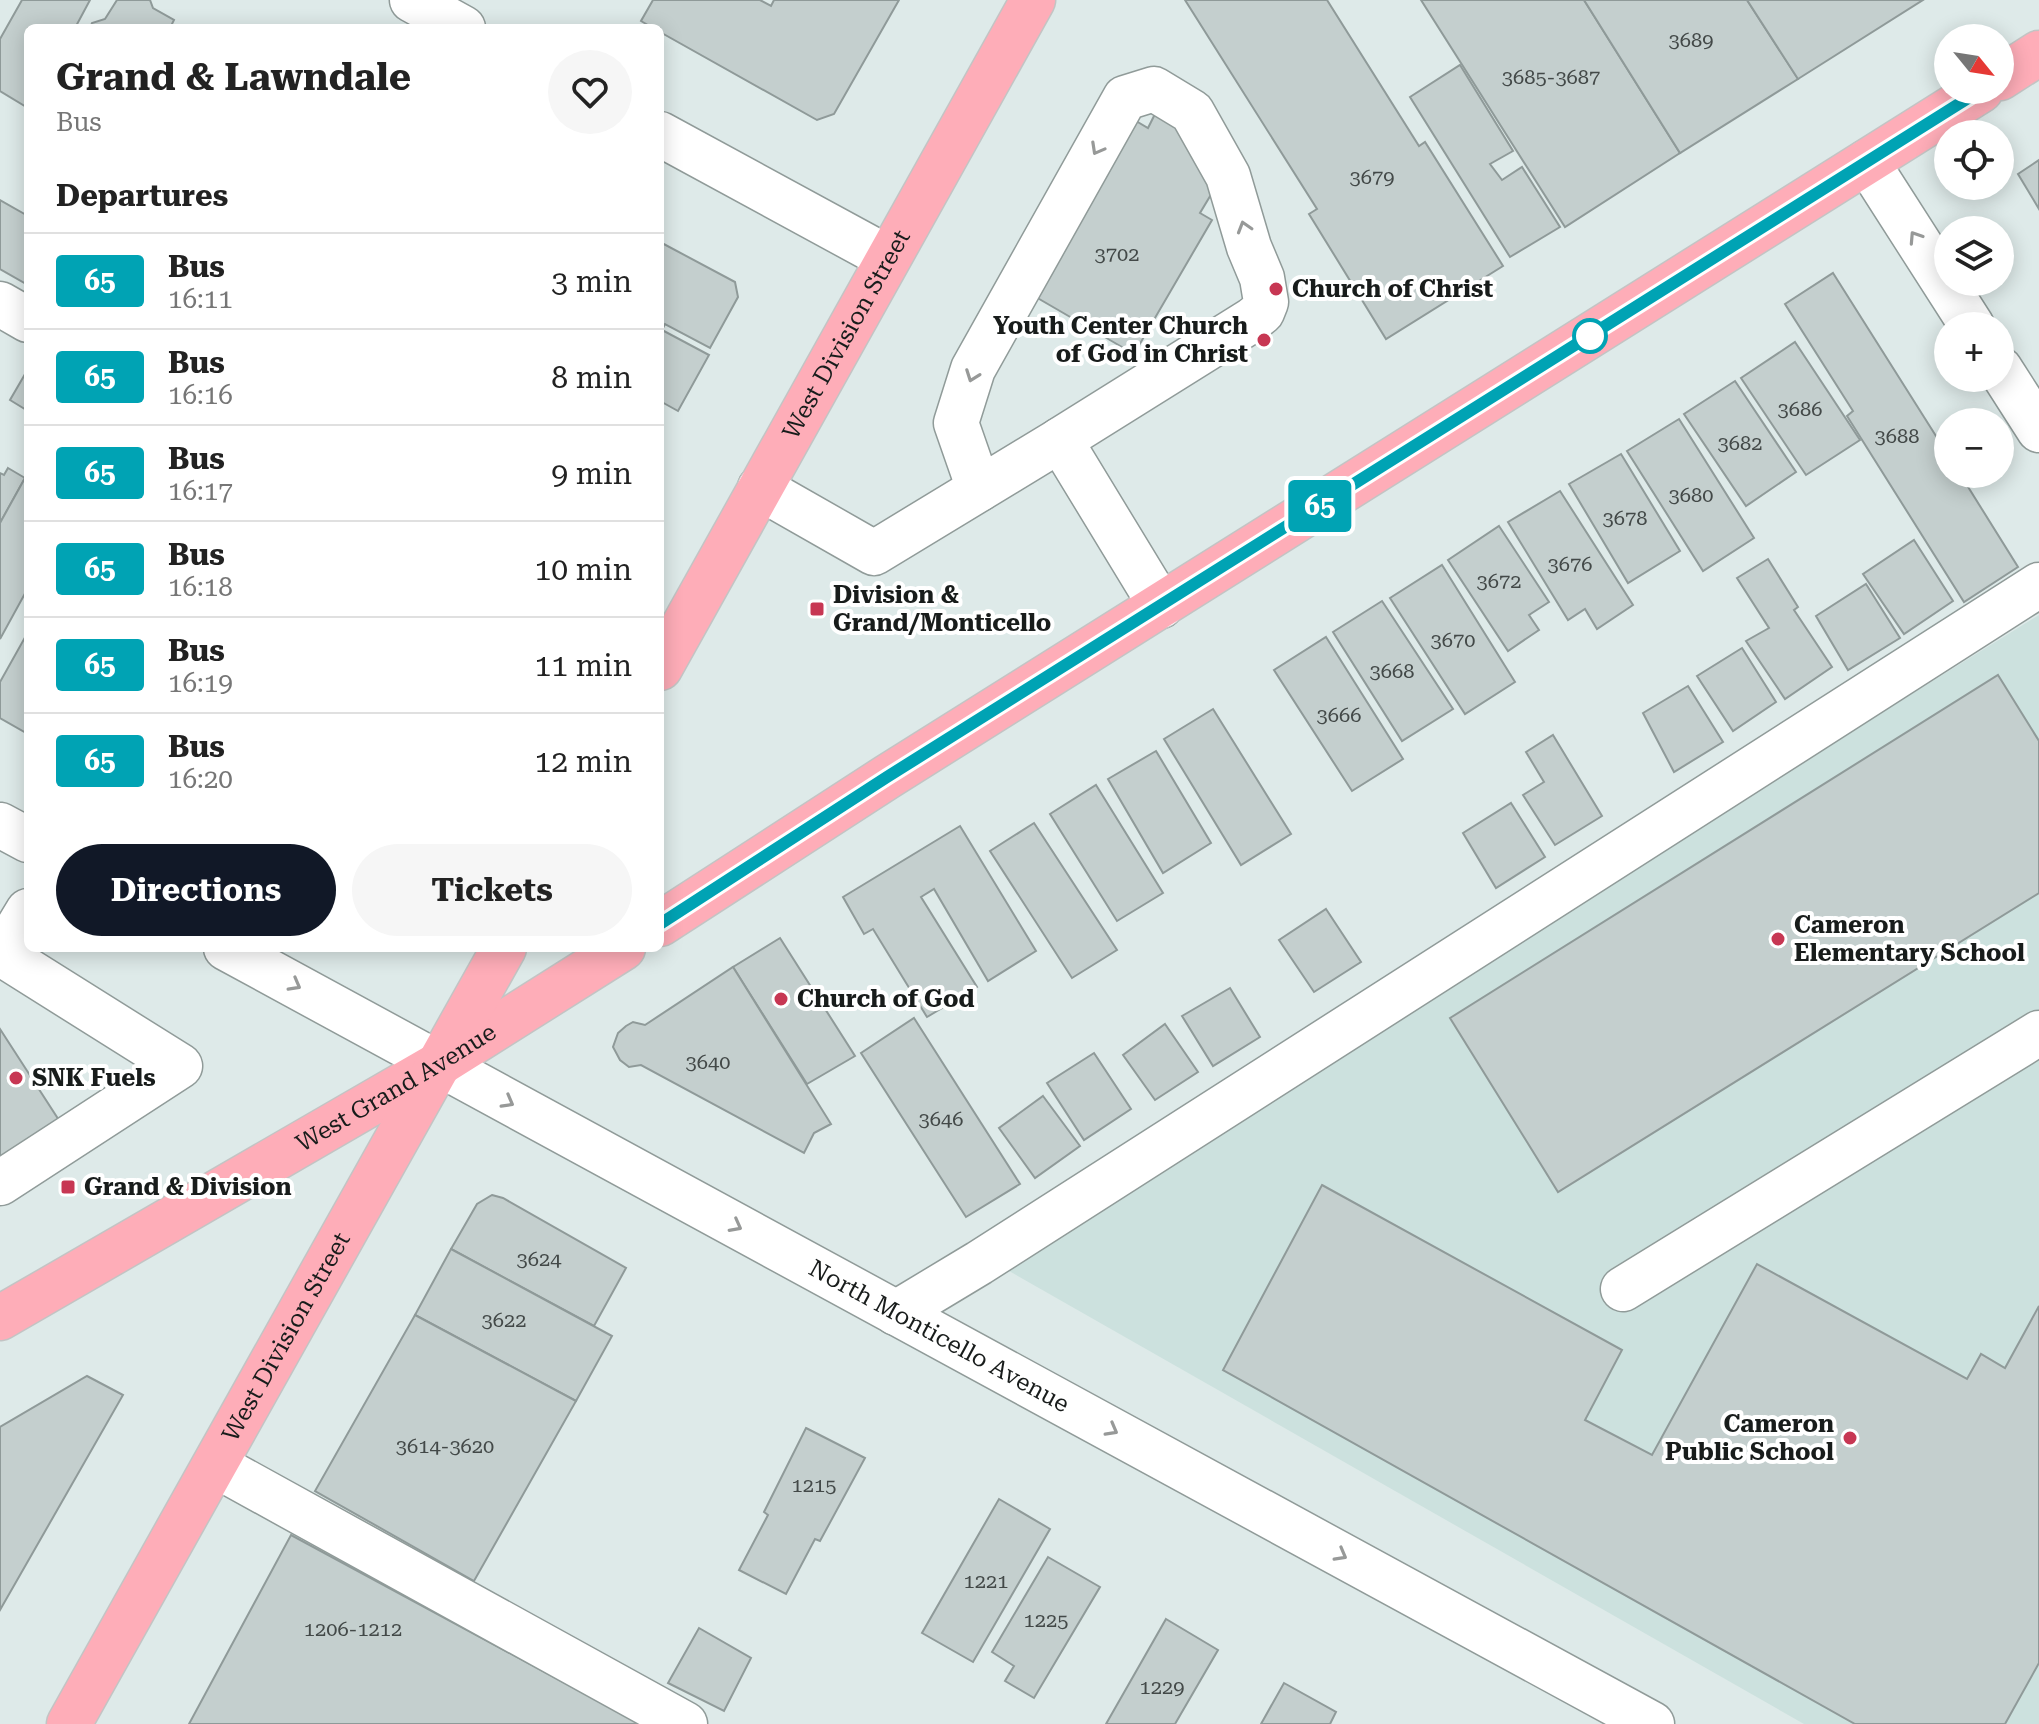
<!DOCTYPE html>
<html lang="en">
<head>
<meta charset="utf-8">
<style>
	:root { --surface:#fff; --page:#f6f6f6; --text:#222; --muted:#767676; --line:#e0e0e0; --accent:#111827 }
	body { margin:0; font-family:"Roboto Serif",serif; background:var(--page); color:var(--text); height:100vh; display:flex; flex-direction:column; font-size:30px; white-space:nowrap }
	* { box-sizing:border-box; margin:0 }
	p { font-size:26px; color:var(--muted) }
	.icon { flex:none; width:44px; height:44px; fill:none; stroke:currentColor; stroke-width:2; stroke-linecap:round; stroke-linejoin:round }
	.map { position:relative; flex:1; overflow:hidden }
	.drawer { position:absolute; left:24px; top:24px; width:640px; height:928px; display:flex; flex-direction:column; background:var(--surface); border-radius:12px; box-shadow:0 4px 20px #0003 }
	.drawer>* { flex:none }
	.badge { padding:0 16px; border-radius:6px; font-size:28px; line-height:52px }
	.needle { width:52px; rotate:120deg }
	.tools { position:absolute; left:1934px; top:24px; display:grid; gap:16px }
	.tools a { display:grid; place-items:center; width:80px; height:80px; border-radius:50%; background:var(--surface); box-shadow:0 4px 20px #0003; font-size:40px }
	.map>.badge { position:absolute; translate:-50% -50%; box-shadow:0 0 0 4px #fff }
	h2 { padding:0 32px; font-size:30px; line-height:72px }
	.round { display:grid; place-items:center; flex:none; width:84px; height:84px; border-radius:42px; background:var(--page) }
	.headline { display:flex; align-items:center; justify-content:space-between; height:136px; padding:0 32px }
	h1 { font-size:38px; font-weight:700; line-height:60px }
	.primary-button { display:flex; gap:16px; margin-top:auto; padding:16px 32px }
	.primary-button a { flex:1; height:92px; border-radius:48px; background:var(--accent); color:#fff; font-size:32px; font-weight:700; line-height:92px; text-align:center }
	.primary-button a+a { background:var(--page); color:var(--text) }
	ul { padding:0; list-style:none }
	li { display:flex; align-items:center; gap:24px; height:96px; padding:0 32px; border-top:2px solid var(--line) }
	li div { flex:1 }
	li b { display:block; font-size:30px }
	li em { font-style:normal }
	li .badge { min-width:88px; font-weight:700; text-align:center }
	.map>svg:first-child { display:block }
	.built { fill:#cce1de }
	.building { fill:#c4cfce; stroke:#8f9a99; stroke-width:2 }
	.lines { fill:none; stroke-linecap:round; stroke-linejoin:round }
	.minor-casing { stroke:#909b99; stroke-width:47 }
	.major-casing { stroke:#c3c4c4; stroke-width:47 }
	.minor { stroke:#fff; stroke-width:44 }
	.major { stroke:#feadb8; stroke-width:44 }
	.oneway { stroke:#979998 }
	.line-casing { stroke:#fff; stroke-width:18 }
	.line { stroke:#00a3b4; stroke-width:12 }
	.poi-dot { fill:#c73753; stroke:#fff; stroke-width:3 }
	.stop-dot { fill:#fff; stroke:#00a3b4; stroke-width:4 }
	.labels { text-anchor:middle; stroke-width:8; stroke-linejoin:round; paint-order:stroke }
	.number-label { font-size:20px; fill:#434948 }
	.poi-label { font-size:24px; font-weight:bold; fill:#181c1b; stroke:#fff; text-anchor:start }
	.street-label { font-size:24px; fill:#181c1b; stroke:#fff }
</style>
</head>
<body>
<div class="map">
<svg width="2039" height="1724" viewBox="0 0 2039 1724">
	<rect width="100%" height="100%" fill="#deeae9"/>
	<path class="built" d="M2039,615V1724H1804L995,1263Z"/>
	<g class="building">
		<path d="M22,0H90L75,28H28V108L0,91V39Z"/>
		<path d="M117,0H150L153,8L174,20L170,28H90L92,23L105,19Z"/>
		<path d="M653,0H760L771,6L774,0H899L834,114L817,120L660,32V28H653L641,21Z"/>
		<path d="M1185,0H1327L1419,146L1425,142L1503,266L1386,339L1309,214L1317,209Z"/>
		<path d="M1421,0H1584L1680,153L1565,227Z"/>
		<path d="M1584,0H1747L1798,79L1680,153Z"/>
		<path d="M1747,0H1923L1798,79Z"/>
		<path d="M1460,65L1513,151L1490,164L1502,180L1522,167L1560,227L1510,257L1410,97Z"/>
		<path d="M1157,110L1203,138L1224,173L1200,213L1212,220L1134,354L1022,289L1136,121L1148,128Z"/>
		<path d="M2039,160V209L2018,174Z"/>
		<path d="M0,200L28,216V285L0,269Z"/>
		<path d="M660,242L735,282L738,297L710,348L665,324L662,330L709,355L678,411L660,401Z"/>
		<path d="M1833,273L1948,455V474H1960L2018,567L1964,602L1847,416L1853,411L1785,304Z"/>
		<path d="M1795,342L1860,440L1806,475L1741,378Z"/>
		<path d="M28,369V411L10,400Z"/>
		<path d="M1735,381L1796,472L1746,506L1684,414Z"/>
		<path d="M1679,419L1754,538L1703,571L1627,451Z"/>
		<path d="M1621,454L1680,551L1628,583L1569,484Z"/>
		<path d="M8,468L25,478L0,523V473L4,475Z"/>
		<path d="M25,478L28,479V588L0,639V523Z"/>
		<path d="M1560,491L1633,605L1597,629L1585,609L1568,620L1508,522Z"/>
		<path d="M1499,526L1549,602L1529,615L1539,630L1508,651L1448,560Z"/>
		<path d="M1914,540L1953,601L1904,634L1863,574Z"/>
		<path d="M1768,559L1798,607L1794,610L1832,667L1785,699L1746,641L1769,628L1737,578Z"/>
		<path d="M1442,565L1515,682L1465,714L1390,598Z"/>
		<path d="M1866,584L1900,638L1848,670L1816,616Z"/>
		<path d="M1382,601L1453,709L1402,741L1333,632Z"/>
		<path d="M28,632V734L0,718V682Z"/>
		<path d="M1326,637L1403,759L1352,791L1274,670Z"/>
		<path d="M1742,648L1776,702L1733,731L1697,676Z"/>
		<path d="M1998,675L2039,741V893L1558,1192L1450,1018Z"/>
		<path d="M1688,686L1723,742L1674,772L1643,713Z"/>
		<path d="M1213,709L1291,834L1241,865L1164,739Z"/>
		<path d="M1553,735L1602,816L1555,845L1523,795L1544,782L1526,752Z"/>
		<path d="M1156,751L1211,843L1163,873L1108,779Z"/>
		<path d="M1096,785L1163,893L1117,921L1050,814Z"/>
		<path d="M1511,803L1545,857L1496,888L1463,833Z"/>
		<path d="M1034,823L1117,950L1072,978L990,851Z"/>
		<path d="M960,826L1036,951L988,981L934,889L921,897L977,987L927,1017L873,929L864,934L843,897Z"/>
		<path d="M1326,909L1361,962L1314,992L1279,940Z"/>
		<path d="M780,938L855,1056L807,1084L733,967Z"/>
		<path d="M733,967L831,1124L814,1133L804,1153L641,1065L629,1067L620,1060L613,1047L618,1033L626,1026L633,1022L645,1025Z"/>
		<path d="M1230,988L1260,1037L1213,1066L1182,1016Z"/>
		<path d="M914,1018L1020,1184L966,1217L861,1053Z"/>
		<path d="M1165,1024L1198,1072L1155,1100L1123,1055Z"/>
		<path d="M0,1029L64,1128L0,1168Z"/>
		<path d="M1094,1053L1131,1109L1084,1140L1047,1083Z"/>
		<path d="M1043,1096L1080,1146L1035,1178L999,1128Z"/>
		<path d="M1322,1185L1622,1350L1585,1420L1652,1455L1757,1264L1967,1379L1981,1354L2005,1368L2039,1306V1663L2005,1724H1855L1223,1370Z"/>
		<path d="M492,1195L503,1198L626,1268L594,1326L451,1249L477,1204Z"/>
		<path d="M451,1249L612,1336L576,1401L415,1315Z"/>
		<path d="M415,1315L576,1401L474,1581L315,1491Z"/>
		<path d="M87,1376L123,1395L0,1610V1427Z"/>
		<path d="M806,1428L865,1458L820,1541L815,1539L786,1594L739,1570L768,1515L764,1512Z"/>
		<path d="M999,1499L1050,1529L973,1662L922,1633Z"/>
		<path d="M291,1535L641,1724H189Z"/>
		<path d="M1048,1557L1100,1587L1034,1698L1005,1681L1014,1666L992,1652Z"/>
		<path d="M1166,1619L1218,1650L1175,1724H1106Z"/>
		<path d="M699,1628L751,1658L724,1711L668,1683Z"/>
		<path d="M1284,1683L1336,1712L1330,1724H1261Z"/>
	</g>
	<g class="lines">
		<g class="minor-casing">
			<g id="minor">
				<path d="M412,0L463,28"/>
				<path d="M660,134L888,258"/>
				<path d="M1867,162L1972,326"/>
				<path d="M0,304L28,320"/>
				<path d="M2000,369L2039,430"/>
				<path d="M760,488L874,553L1060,440"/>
				<path d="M979,489L956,423L973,369L1125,98L1154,89L1192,112L1228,176L1249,247L1262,278L1266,302L1262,312L1252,320L1060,440L1161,606"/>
				<path d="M0,825L28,840"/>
				<path id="s1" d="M226,948L1652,1724"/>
				<path d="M0,957L28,911"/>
				<path d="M0,1183L180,1066L3,955"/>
				<path d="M1623,1289L2039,1033"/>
				<path d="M896,1313L979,1263L2039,585"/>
				<path d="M215,1465L685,1724"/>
			</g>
		</g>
		<g class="major-casing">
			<g id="major">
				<path d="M2000,78L2039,53"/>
				<path id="s2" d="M660,668L1033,0"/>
				<path d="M660,924L887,777L1981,90"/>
				<path id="s3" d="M0,1318L439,1064L623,948"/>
				<path id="s4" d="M69,1724L504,948"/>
			</g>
		</g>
		<use href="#minor" class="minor"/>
		<use href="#major" class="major"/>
	</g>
	<defs><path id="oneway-chevron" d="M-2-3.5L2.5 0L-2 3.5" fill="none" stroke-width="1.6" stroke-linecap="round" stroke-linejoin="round" transform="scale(2)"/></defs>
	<g class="oneway">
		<use href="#oneway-chevron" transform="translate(1097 149) rotate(119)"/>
		<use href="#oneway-chevron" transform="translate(1244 227) rotate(-107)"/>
		<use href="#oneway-chevron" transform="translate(1915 237) rotate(-123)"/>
		<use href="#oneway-chevron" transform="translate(972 376) rotate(110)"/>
		<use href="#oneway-chevron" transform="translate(295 985) rotate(29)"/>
		<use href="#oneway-chevron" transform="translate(508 1102) rotate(29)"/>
		<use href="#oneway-chevron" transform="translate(736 1226) rotate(28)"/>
		<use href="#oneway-chevron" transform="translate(1112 1430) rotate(29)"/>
		<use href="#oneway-chevron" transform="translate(1341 1555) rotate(29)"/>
	</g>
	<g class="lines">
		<g class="line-casing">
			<path id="line" d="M660,924L887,777L1981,90"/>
		</g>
		<use href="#line" class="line"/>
	</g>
	<g class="poi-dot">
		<circle cx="1276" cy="289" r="8"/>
		<circle cx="1264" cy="340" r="8"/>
		<rect x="809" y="601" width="16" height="16" rx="4"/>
		<circle cx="1778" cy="939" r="8"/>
		<circle cx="781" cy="999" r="8"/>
		<circle cx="16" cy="1078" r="8"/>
		<rect x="60" y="1179" width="16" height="16" rx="4"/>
		<circle cx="1850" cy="1438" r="8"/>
	</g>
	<circle class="stop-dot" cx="1590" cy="336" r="16"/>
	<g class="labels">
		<g class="number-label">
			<text x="1691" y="47">3689</text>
			<text x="1551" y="84">3685-3687</text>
			<text x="1372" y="184">3679</text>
			<text x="1117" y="261">3702</text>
			<text x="1800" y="416">3686</text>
			<text x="1897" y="443">3688</text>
			<text x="1740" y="450">3682</text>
			<text x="1691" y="502">3680</text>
			<text x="1625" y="525">3678</text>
			<text x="1570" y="571">3676</text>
			<text x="1499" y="588">3672</text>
			<text x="1453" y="647">3670</text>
			<text x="1392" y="678">3668</text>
			<text x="1339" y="722">3666</text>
			<text x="708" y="1069">3640</text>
			<text x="941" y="1126">3646</text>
			<text x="539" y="1266">3624</text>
			<text x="504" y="1327">3622</text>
			<text x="445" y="1453">3614-3620</text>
			<text x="814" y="1492">1215</text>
			<text x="986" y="1588">1221</text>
			<text x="1046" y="1627">1225</text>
			<text x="353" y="1636">1206-1212</text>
			<text x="1162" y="1694">1229</text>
		</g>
		<g class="poi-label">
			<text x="1292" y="297">Church of Christ</text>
			<text x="1248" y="334" text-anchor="end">Youth Center Church<tspan x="1248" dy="28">of God in Christ</tspan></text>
			<text x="833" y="603">Division &amp;<tspan x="833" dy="28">Grand/Monticello</tspan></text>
			<text x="1794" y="933">Cameron<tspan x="1794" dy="28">Elementary School</tspan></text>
			<text x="797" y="1007">Church of God</text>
			<text x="32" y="1086">SNK Fuels</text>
			<text x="84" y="1195">Grand &amp; Division</text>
			<text x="1834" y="1432" text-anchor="end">Cameron<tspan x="1834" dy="28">Public School</tspan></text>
		</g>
		<g class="street-label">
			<text dy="8" stroke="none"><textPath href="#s2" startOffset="382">West Division Street</textPath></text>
			<text dy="8" stroke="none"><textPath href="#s3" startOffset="458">West Grand Avenue</textPath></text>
			<text dy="8" stroke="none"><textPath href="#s4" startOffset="444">West Division Street</textPath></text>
			<text dy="8" stroke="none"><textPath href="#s1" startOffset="812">North Monticello Avenue</textPath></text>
		</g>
	</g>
</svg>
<div class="tools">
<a><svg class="needle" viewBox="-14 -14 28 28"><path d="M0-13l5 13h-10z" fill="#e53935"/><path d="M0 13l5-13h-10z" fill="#767676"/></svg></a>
<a><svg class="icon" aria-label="locate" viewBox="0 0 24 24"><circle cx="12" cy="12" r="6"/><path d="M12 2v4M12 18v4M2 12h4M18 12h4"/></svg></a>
<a><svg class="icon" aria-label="layers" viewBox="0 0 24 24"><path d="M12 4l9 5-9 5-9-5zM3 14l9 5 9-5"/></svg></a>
<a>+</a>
<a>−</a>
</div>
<b class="badge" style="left:1320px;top:506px;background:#00a3b4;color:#fff">65</b>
<section class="drawer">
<div class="headline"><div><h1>Grand &amp; Lawndale</h1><p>Bus</p></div><a class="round"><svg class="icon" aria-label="heart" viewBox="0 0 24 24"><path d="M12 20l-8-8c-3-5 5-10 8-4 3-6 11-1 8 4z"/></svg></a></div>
<h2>Departures</h2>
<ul>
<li><span class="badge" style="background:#00a3b4;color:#fff">65</span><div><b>Bus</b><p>16:11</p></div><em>3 min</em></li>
<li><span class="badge" style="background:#00a3b4;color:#fff">65</span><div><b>Bus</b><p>16:16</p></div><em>8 min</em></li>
<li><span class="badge" style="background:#00a3b4;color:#fff">65</span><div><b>Bus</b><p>16:17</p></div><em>9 min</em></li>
<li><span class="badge" style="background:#00a3b4;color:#fff">65</span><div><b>Bus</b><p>16:18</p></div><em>10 min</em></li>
<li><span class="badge" style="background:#00a3b4;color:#fff">65</span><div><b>Bus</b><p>16:19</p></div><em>11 min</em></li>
<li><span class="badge" style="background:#00a3b4;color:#fff">65</span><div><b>Bus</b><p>16:20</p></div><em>12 min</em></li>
</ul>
<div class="primary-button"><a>Directions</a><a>Tickets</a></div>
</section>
</div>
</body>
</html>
